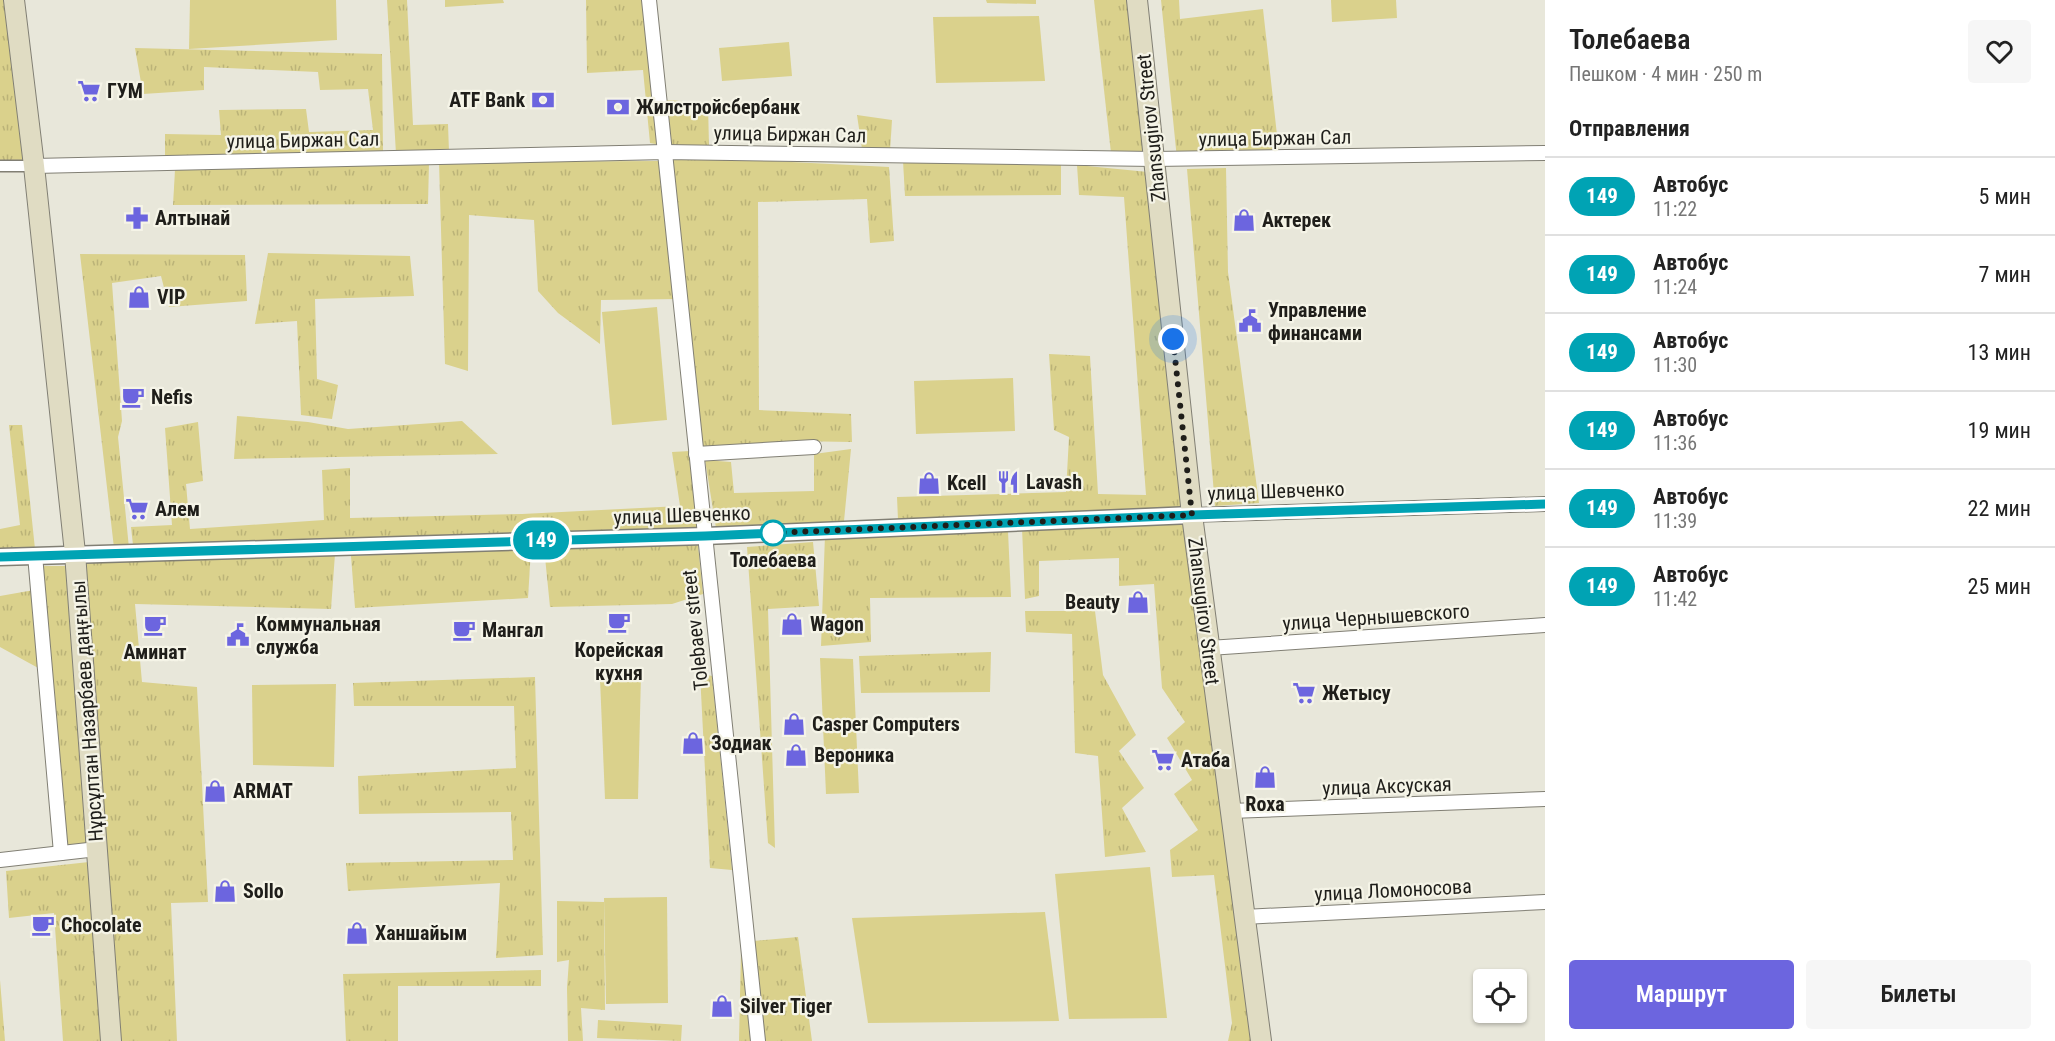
<!DOCTYPE html>
<html lang="ru">
<head>
<meta charset="utf-8">
<style>
	:root { --surface:#fff; --page:#f6f6f6; --text:#222; --muted:#767676; --line:#e0e0e0; --accent:#6c65df }
	body { margin:0; font-family:"Roboto Condensed",sans-serif; background:var(--page); color:var(--text); height:100vh; display:flex; flex-direction:column; font-size:22px; white-space:nowrap }
	* { box-sizing:border-box; margin:0 }
	p { font-size:20px; color:var(--muted) }
	.icon { flex:none; width:33px; height:33px; fill:none; stroke:currentColor; stroke-width:2; stroke-linecap:round; stroke-linejoin:round }
	.map { position:relative; flex:1; overflow:hidden }
	.sheet { display:flex; flex-direction:column; background:var(--surface); width:510px }
	.sheet>* { flex:none }
	.badge { padding:0 12px; border-radius:20px; font-size:21px; line-height:39px }
	.tools { position:absolute; left:1473px; top:969px; display:grid; gap:12px }
	.tools a { display:grid; place-items:center; width:54px; height:54px; border-radius:6px; background:var(--surface); box-shadow:0 2px 4px #0004; font-size:30px }
	.you { position:absolute; width:30px; height:30px; margin:-15px; border:4px solid #fff; border-radius:50%; background:#1a73e8; box-shadow:0 0 0 9px #1a73e833 }
	.map>.badge { position:absolute; translate:-50% -50%; box-shadow:0 0 0 3px #fff }
	h2 { padding:0 24px; font-size:22px; line-height:54px }
	.round { display:grid; place-items:center; flex:none; width:63px; height:63px; border-radius:6px; background:var(--page) }
	.overview { display:flex; align-items:center; justify-content:space-between; height:102px; padding:0 24px }
	h1 { font-size:28px; font-weight:600; line-height:45px }
	.primary-button { display:flex; gap:12px; margin-top:auto; padding:12px 24px }
	.primary-button a { flex:1; height:69px; border-radius:6px; background:var(--accent); color:#fff; font-size:24px; font-weight:600; line-height:69px; text-align:center }
	.primary-button a+a { background:var(--page); color:var(--text) }
	ul { padding:0; list-style:none }
	li { display:flex; align-items:center; gap:18px; height:78px; padding:0 24px; border-top:2px solid var(--line) }
	li div { flex:1 }
	li b { display:block; font-size:22px }
	li em { font-style:normal }
	li .badge { min-width:66px; font-weight:700; text-align:center }
	main { display:flex; flex:1; min-height:0 }
	.map>svg:first-child { display:block }
	.grass { fill:url(#grass-tufts) }
	.green { fill:#dad18c }
	.lines { fill:none; stroke-linecap:round; stroke-linejoin:round }
	.pedestrian-casing { stroke:#817f74; stroke-width:13 }
	.minor-casing { stroke:#817f74; stroke-width:16 }
	.tertiary-casing { stroke:#817f74; stroke-width:19 }
	.secondary-casing { stroke:#817f74; stroke-width:22 }
	.pedestrian { stroke:#fff; stroke-width:10 }
	.minor { stroke:#fff; stroke-width:14 }
	.tertiary { stroke:#fff; stroke-width:16 }
	.secondary { stroke:#e0dcc3; stroke-width:20 }
	.line-casing { stroke:#fff; stroke-width:14 }
	.line { stroke:#00a3b4; stroke-width:9 }
	.walk { stroke:#1f1e1a; stroke-width:6; stroke-dasharray:0 10.8 }
	.stop-dot { fill:#fff; stroke:#00a3b4; stroke-width:3 }
	.labels { text-anchor:middle; stroke-width:4.5; stroke-linejoin:round; paint-order:stroke }
	.poi-label { font-size:20px; font-weight:bold; fill:#1f1e1a; stroke:#f5f4e7; text-anchor:start }
	.street-label { font-size:20px; fill:#1f1e1a; stroke:#f5f4e7 }
	.stop-label { font-size:20px; font-weight:bold; fill:#1f1e1a; stroke:#f5f4e7 }
</style>
</head>
<body>
<main>
<div class="map">
<svg width="1545" height="1041" viewBox="0 0 1545 1041">
	<defs>
		<pattern id="grass-tufts" width="24" height="20" patternUnits="userSpaceOnUse" patternTransform="scale(1.5)"><rect width="24" height="20" fill="#dad18c"/><path d="M3 7l-1-3M5 7V3M7 7l1-3M15 17l-1-3M17 17v-4M19 17l1-3" fill="none" stroke="#bbb378"/></pattern>
	</defs>
	<rect width="100%" height="100%" fill="#e8e7da"/>
	<g class="grass">
		<path d="M0,0H8L28,160L0,161Z"/>
		<path d="M387,0H407L413,125L448,124L449,152L396,154Z"/>
		<path d="M445,0H503L504,3L445,7Z"/>
		<path d="M586,0H646L661,145L650,143L643,70L587,73Z"/>
		<path d="M986,0H1036V4L987,3Z"/>
		<path d="M1094,0H1131L1149,152L1111,153Z"/>
		<path d="M1161,0H1179L1180,19L1263,9L1279,153L1177,159Z"/>
		<path d="M135,48L382,54L383,151L165,159V134L221,135L219,110L306,109L309,132L373,130L368,89L320,90L318,72L204,67V90L143,94Z"/>
		<path d="M667,100L708,103L709,147L668,144Z"/>
		<path d="M857,115L892,120L890,151L862,149Z"/>
		<path d="M672,156L889,167L894,241L870,243L867,199L758,202L759,410L851,414L852,442L793,441L702,447Z"/>
		<path d="M660,161L680,299L601,300L600,344L558,313L538,291L534,220L469,215L468,371L445,364L439,162Z"/>
		<path d="M903,161L1061,165V195L905,196Z"/>
		<path d="M429,163L428,204L173,205L175,170Z"/>
		<path d="M1077,165L1148,172L1184,508L898,520L897,497L1066,492L1069,437L1054,430L1049,354L1090,356L1098,494L1146,495L1124,197L1079,195Z"/>
		<path d="M1226,168L1228,272L1259,503L1215,506L1187,169Z"/>
		<path d="M268,253L410,256L414,296L315,299L317,379L338,385L332,419L301,415L297,321L255,324Z"/>
		<path d="M80,254L245,255L247,301L169,307L161,276L112,283L122,421L118,437L129,548H114Z"/>
		<path d="M237,416L308,422L348,429L462,421L498,454L234,459Z"/>
		<path d="M198,422L203,481L186,484L190,529L324,520L322,470L350,468V518L522,514L680,506L672,452L690,451L698,531L133,545L131,527L172,525L165,428Z"/>
		<path d="M9,425H22L35,549L0,550V529L20,525Z"/>
		<path d="M851,449L844,521L716,528L705,460L731,462L734,493L814,491V454Z"/>
		<path d="M1187,524L1255,1041H1228L1232,1023L1214,875L1172,877L1170,850L1198,830L1174,794L1192,780L1167,738L1185,722L1162,688L1154,584L1119,586V558L1039,561V596L1025,599L1022,528Z"/>
		<path d="M1008,531L1011,597L870,598L871,642L821,646L825,535Z"/>
		<path d="M813,542L819,606L768,609L775,848L768,843L747,547Z"/>
		<path d="M698,545L703,594L672,604L550,607L544,547Z"/>
		<path d="M531,549L528,598L355,608L351,556Z"/>
		<path d="M335,554L331,609L135,604L142,682L197,687L208,902L171,903L177,1041H118L85,563Z"/>
		<path d="M42,566H70L93,844L65,847Z"/>
		<path d="M34,590L40,669L0,647V596Z"/>
		<path d="M1025,611H1095L1103,675L1136,735L1119,751L1144,788L1122,808L1146,852L1105,857L1098,756L1075,753L1072,634L1026,632Z"/>
		<path d="M991,652L990,692L861,693L859,656Z"/>
		<path d="M700,673L712,676L732,870L710,868Z"/>
		<path d="M535,677L543,955L496,958L500,883L348,891L346,863L513,860L511,812L359,814L358,776L516,768L514,706H354L353,683Z"/>
		<path d="M89,862L104,1041H63L54,913L9,918L6,871Z"/>
		<path d="M557,901L604,902L605,1010L581,1008L583,1041H568L567,988L569,960L557,962Z"/>
		<path d="M798,937L812,1041H765L753,941Z"/>
		<path d="M741,950L751,1041H739Z"/>
		<path d="M541,970V986H398V1041H346L343,974Z"/>
		<path d="M0,980L5,1041H0Z"/>
		<path d="M598,1020L682,1025L681,1041L597,1038Z"/>
	</g>
	<g class="green">
		<path d="M190,0H336L337,40L189,49Z"/>
		<path d="M1331,0H1396L1397,18L1332,22Z"/>
		<path d="M1039,16L1045,81L936,83L933,17Z"/>
		<path d="M789,42L792,76L722,81L719,48Z"/>
		<path d="M657,307L667,420L612,425L602,312Z"/>
		<path d="M1013,378L1015,431L916,434L914,381Z"/>
		<path d="M820,658L853,659L859,793L826,794Z"/>
		<path d="M641,674L638,799H605L600,679Z"/>
		<path d="M336,684L334,767L253,765L252,685Z"/>
		<path d="M1150,867L1167,1018L1069,1019L1055,874Z"/>
		<path d="M667,897L668,1003L606,1004L604,898Z"/>
		<path d="M1045,912L1059,1021L868,1023L852,918Z"/>
	</g>
	<g class="lines">
		<g class="pedestrian-casing">
			<path id="pedestrian" d="M0,166H34"/>
		</g>
		<g class="minor-casing">
			<g id="minor">
				<path d="M649,0L758,1041"/>
				<path d="M34,166L665,152L1154,159L1545,153"/>
				<path d="M696,454L814,447"/>
				<path d="M1192,515L1545,504"/>
				<path d="M35,555L61,853"/>
				<path d="M1209,648L1545,625"/>
				<path d="M1230,811L1545,799"/>
				<path d="M0,860L97,849"/>
				<path d="M1244,917L1545,902"/>
			</g>
		</g>
		<g class="tertiary-casing">
			<path id="tertiary" d="M0,557L705,536L1192,515"/>
		</g>
		<g class="secondary-casing">
			<g id="secondary">
				<path d="M14,0L34,166L75,553L111,1041"/>
				<path d="M1137,0L1192,515L1261,1041"/>
			</g>
		</g>
		<use href="#pedestrian" class="pedestrian"/>
		<use href="#minor" class="minor"/>
		<use href="#tertiary" class="tertiary"/>
		<use href="#secondary" class="secondary"/>
	</g>
	<g class="lines">
		<g class="line-casing">
			<path id="line" d="M0,557L705,536L1192,515L1545,504"/>
		</g>
		<use href="#line" class="line"/>
		<path class="walk" d="M773,533L1192,515L1173,339"/>
	</g>
	<defs>
		<g id="supermarket-bare" transform="scale(1.8)"><path d="M-6-5.5h2.5l.6 2H6L4.5 2H-2.5L-4.4-4H-6ZM-1.5 3.2a1.3 1.3 0 1 0 .1 0ZM3 3.2a1.3 1.3 0 1 0 .1 0Z" fill="#6c65df" stroke="#f5f4e7" stroke-width="2.5" paint-order="stroke"/></g>
		<g id="bank-bare" transform="scale(1.8)"><path d="M-6-4H6V4H-6ZM0-2.3a2.3 2.3 0 1 0 0 4.6a2.3 2.3 0 1 0 0-4.6Z" fill="#6c65df" stroke="#f5f4e7" stroke-width="2.5" paint-order="stroke"/></g>
		<g id="pharmacy-bare" transform="scale(1.8)"><path d="M-2-6h4v4h4v4h-4v4h-4v-4h-4v-4h4Z" fill="#6c65df" stroke="#f5f4e7" stroke-width="2.5" paint-order="stroke"/></g>
		<g id="shop-bare" transform="scale(1.8)"><path d="M-5-2.5h2.3a2.7 3.5 0 0 1 5.4 0H5L5.5 6h-11ZM-1.5-2.5h3a1.5 2.3 0 0 0-3 0Z" fill="#6c65df" stroke="#f5f4e7" stroke-width="2.5" paint-order="stroke"/></g>
		<g id="civic-bare" transform="scale(1.8)"><path d="M-.6-6.5H3V-4.5H.6V-3L4-1V1h2V6H-6V1h2V-1L-.6-3ZM-1.2 2.5V6h2.4V2.5Z" fill="#6c65df" stroke="#f5f4e7" stroke-width="2.5" paint-order="stroke"/></g>
		<g id="cafe-bare" transform="scale(1.8)"><path d="M-5.5-4.5H6V0H3Q3 3.5 0 3.5H-2.5Q-5.5 3.5-5.5 0ZM3-3.2v2h1.7v-2ZM-6 4.5H4V6H-6Z" fill="#6c65df" stroke="#f5f4e7" stroke-width="2.5" paint-order="stroke"/></g>
		<g id="restaurant-bare" transform="scale(1.8)"><path d="M-5-6h1v4h1v-4h1v4h1v-4h1v5L-1.5 .5V6h-2V.5L-5-1ZM5-6V6H3V1.5H1.5Q1.5-4 5-6Z" fill="#6c65df" stroke="#f5f4e7" stroke-width="2.5" paint-order="stroke"/></g>
	</defs>
	<g fill-rule="evenodd">
		<use href="#supermarket-bare" x="89" y="91"/>
		<use href="#bank-bare" x="543" y="100"/>
		<use href="#bank-bare" x="618" y="107"/>
		<use href="#pharmacy-bare" x="137" y="218"/>
		<use href="#shop-bare" x="1244" y="220"/>
		<use href="#shop-bare" x="139" y="297"/>
		<use href="#civic-bare" x="1250" y="321"/>
		<use href="#cafe-bare" x="133" y="397"/>
		<use href="#restaurant-bare" x="1008" y="482"/>
		<use href="#shop-bare" x="929" y="483"/>
		<use href="#supermarket-bare" x="137" y="509"/>
		<use href="#shop-bare" x="1138" y="602"/>
		<use href="#cafe-bare" x="619" y="622"/>
		<use href="#shop-bare" x="792" y="624"/>
		<use href="#cafe-bare" x="155" y="625"/>
		<use href="#cafe-bare" x="464" y="630"/>
		<use href="#civic-bare" x="238" y="635"/>
		<use href="#supermarket-bare" x="1304" y="693"/>
		<use href="#shop-bare" x="794" y="724"/>
		<use href="#shop-bare" x="693" y="743"/>
		<use href="#shop-bare" x="796" y="755"/>
		<use href="#supermarket-bare" x="1163" y="760"/>
		<use href="#shop-bare" x="1265" y="777"/>
		<use href="#shop-bare" x="215" y="791"/>
		<use href="#shop-bare" x="225" y="891"/>
		<use href="#cafe-bare" x="43" y="925"/>
		<use href="#shop-bare" x="357" y="933"/>
		<use href="#shop-bare" x="722" y="1006"/>
	</g>
	<circle class="stop-dot" cx="773" cy="533" r="12"/>
	<g class="labels">
		<g class="poi-label">
			<text x="107" y="98">ГУМ</text>
			<text x="525" y="107" text-anchor="end">ATF Bank</text>
			<text x="636" y="114">Жилстройсбербанк</text>
			<text x="155" y="225">Алтынай</text>
			<text x="1262" y="227">Актерек</text>
			<text x="157" y="304">VIP</text>
			<text x="1268" y="317">Управление<tspan x="1268" dy="23">финансами</tspan></text>
			<text x="151" y="404">Nefis</text>
			<text x="1026" y="489">Lavash</text>
			<text x="947" y="490">Kcell</text>
			<text x="155" y="516">Алем</text>
			<text x="1120" y="609" text-anchor="end">Beauty</text>
			<text x="256" y="631">Коммунальная<tspan x="256" dy="23">служба</tspan></text>
			<text x="810" y="631">Wagon</text>
			<text x="482" y="637">Мангал</text>
			<text x="619" y="657" text-anchor="middle">Корейская<tspan x="619" dy="23">кухня</tspan></text>
			<text x="155" y="659" text-anchor="middle">Аминат</text>
			<text x="1322" y="700">Жетысу</text>
			<text x="812" y="731">Casper Computers</text>
			<text x="711" y="750">Зодиак</text>
			<text x="814" y="762">Вероника</text>
			<text x="1181" y="767">Атаба</text>
			<text x="233" y="798">ARMAT</text>
			<text x="1265" y="811" text-anchor="middle">Roxa</text>
			<text x="243" y="898">Sollo</text>
			<text x="61" y="932">Chocolate</text>
			<text x="375" y="940">Ханшайым</text>
			<text x="740" y="1013">Silver Tiger</text>
		</g>
		<g class="street-label">
			<text transform="translate(1151 128) rotate(-96)" y="7">Zhansugirov Street</text>
			<text transform="translate(790 134) rotate(1)" y="7">улица Биржан Сал</text>
			<text transform="translate(1275 138) rotate(-1)" y="7">улица Биржан Сал</text>
			<text transform="translate(303 140) rotate(-1)" y="7">улица Биржан Сал</text>
			<text transform="translate(1276 491) rotate(-2)" y="7">улица Шевченко</text>
			<text transform="translate(682 515) rotate(-2)" y="7">улица Шевченко</text>
			<text transform="translate(1204 611) rotate(83)" y="7">Zhansugirov Street</text>
			<text transform="translate(1376 617) rotate(-4)" y="7">улица Чернышевского</text>
			<text transform="translate(695 630) rotate(-96)" y="7">Tolebaev street</text>
			<text transform="translate(87 711) rotate(-94)" y="7">Нұрсұлтан Назарбаев даңғылы</text>
			<text transform="translate(1387 786) rotate(-2)" y="7">улица Аксуская</text>
			<text transform="translate(1393 890) rotate(-3)" y="7">улица Ломоносова</text>
		</g>
		<g class="stop-label">
			<text x="773" y="567">Толебаева</text>
		</g>
	</g>
</svg>
<div class="tools">
<a><svg class="icon" aria-label="locate" viewBox="0 0 24 24"><circle cx="12" cy="12" r="6"/><path d="M12 2v4M12 18v4M2 12h4M18 12h4"/></svg></a>
</div>
<div class="you" style="left:1173px;top:339px"></div>
<b class="badge" style="left:541px;top:540px;background:#00a3b4;color:#fff">149</b>
</div>
<section class="sheet">
<div class="overview"><div><h1>Толебаева</h1><p>Пешком · 4 мин · 250 m</p></div><a class="round"><svg class="icon" aria-label="heart" viewBox="0 0 24 24"><path d="M12 20l-8-8c-3-5 5-10 8-4 3-6 11-1 8 4z"/></svg></a></div>
<h2>Отправления</h2>
<ul>
<li><span class="badge" style="background:#00a3b4;color:#fff">149</span><div><b>Автобус</b><p>11:22</p></div><em>5 мин</em></li>
<li><span class="badge" style="background:#00a3b4;color:#fff">149</span><div><b>Автобус</b><p>11:24</p></div><em>7 мин</em></li>
<li><span class="badge" style="background:#00a3b4;color:#fff">149</span><div><b>Автобус</b><p>11:30</p></div><em>13 мин</em></li>
<li><span class="badge" style="background:#00a3b4;color:#fff">149</span><div><b>Автобус</b><p>11:36</p></div><em>19 мин</em></li>
<li><span class="badge" style="background:#00a3b4;color:#fff">149</span><div><b>Автобус</b><p>11:39</p></div><em>22 мин</em></li>
<li><span class="badge" style="background:#00a3b4;color:#fff">149</span><div><b>Автобус</b><p>11:42</p></div><em>25 мин</em></li>
</ul>
<div class="primary-button"><a>Маршрут</a><a>Билеты</a></div>
</section>
</main>
</body>
</html>
